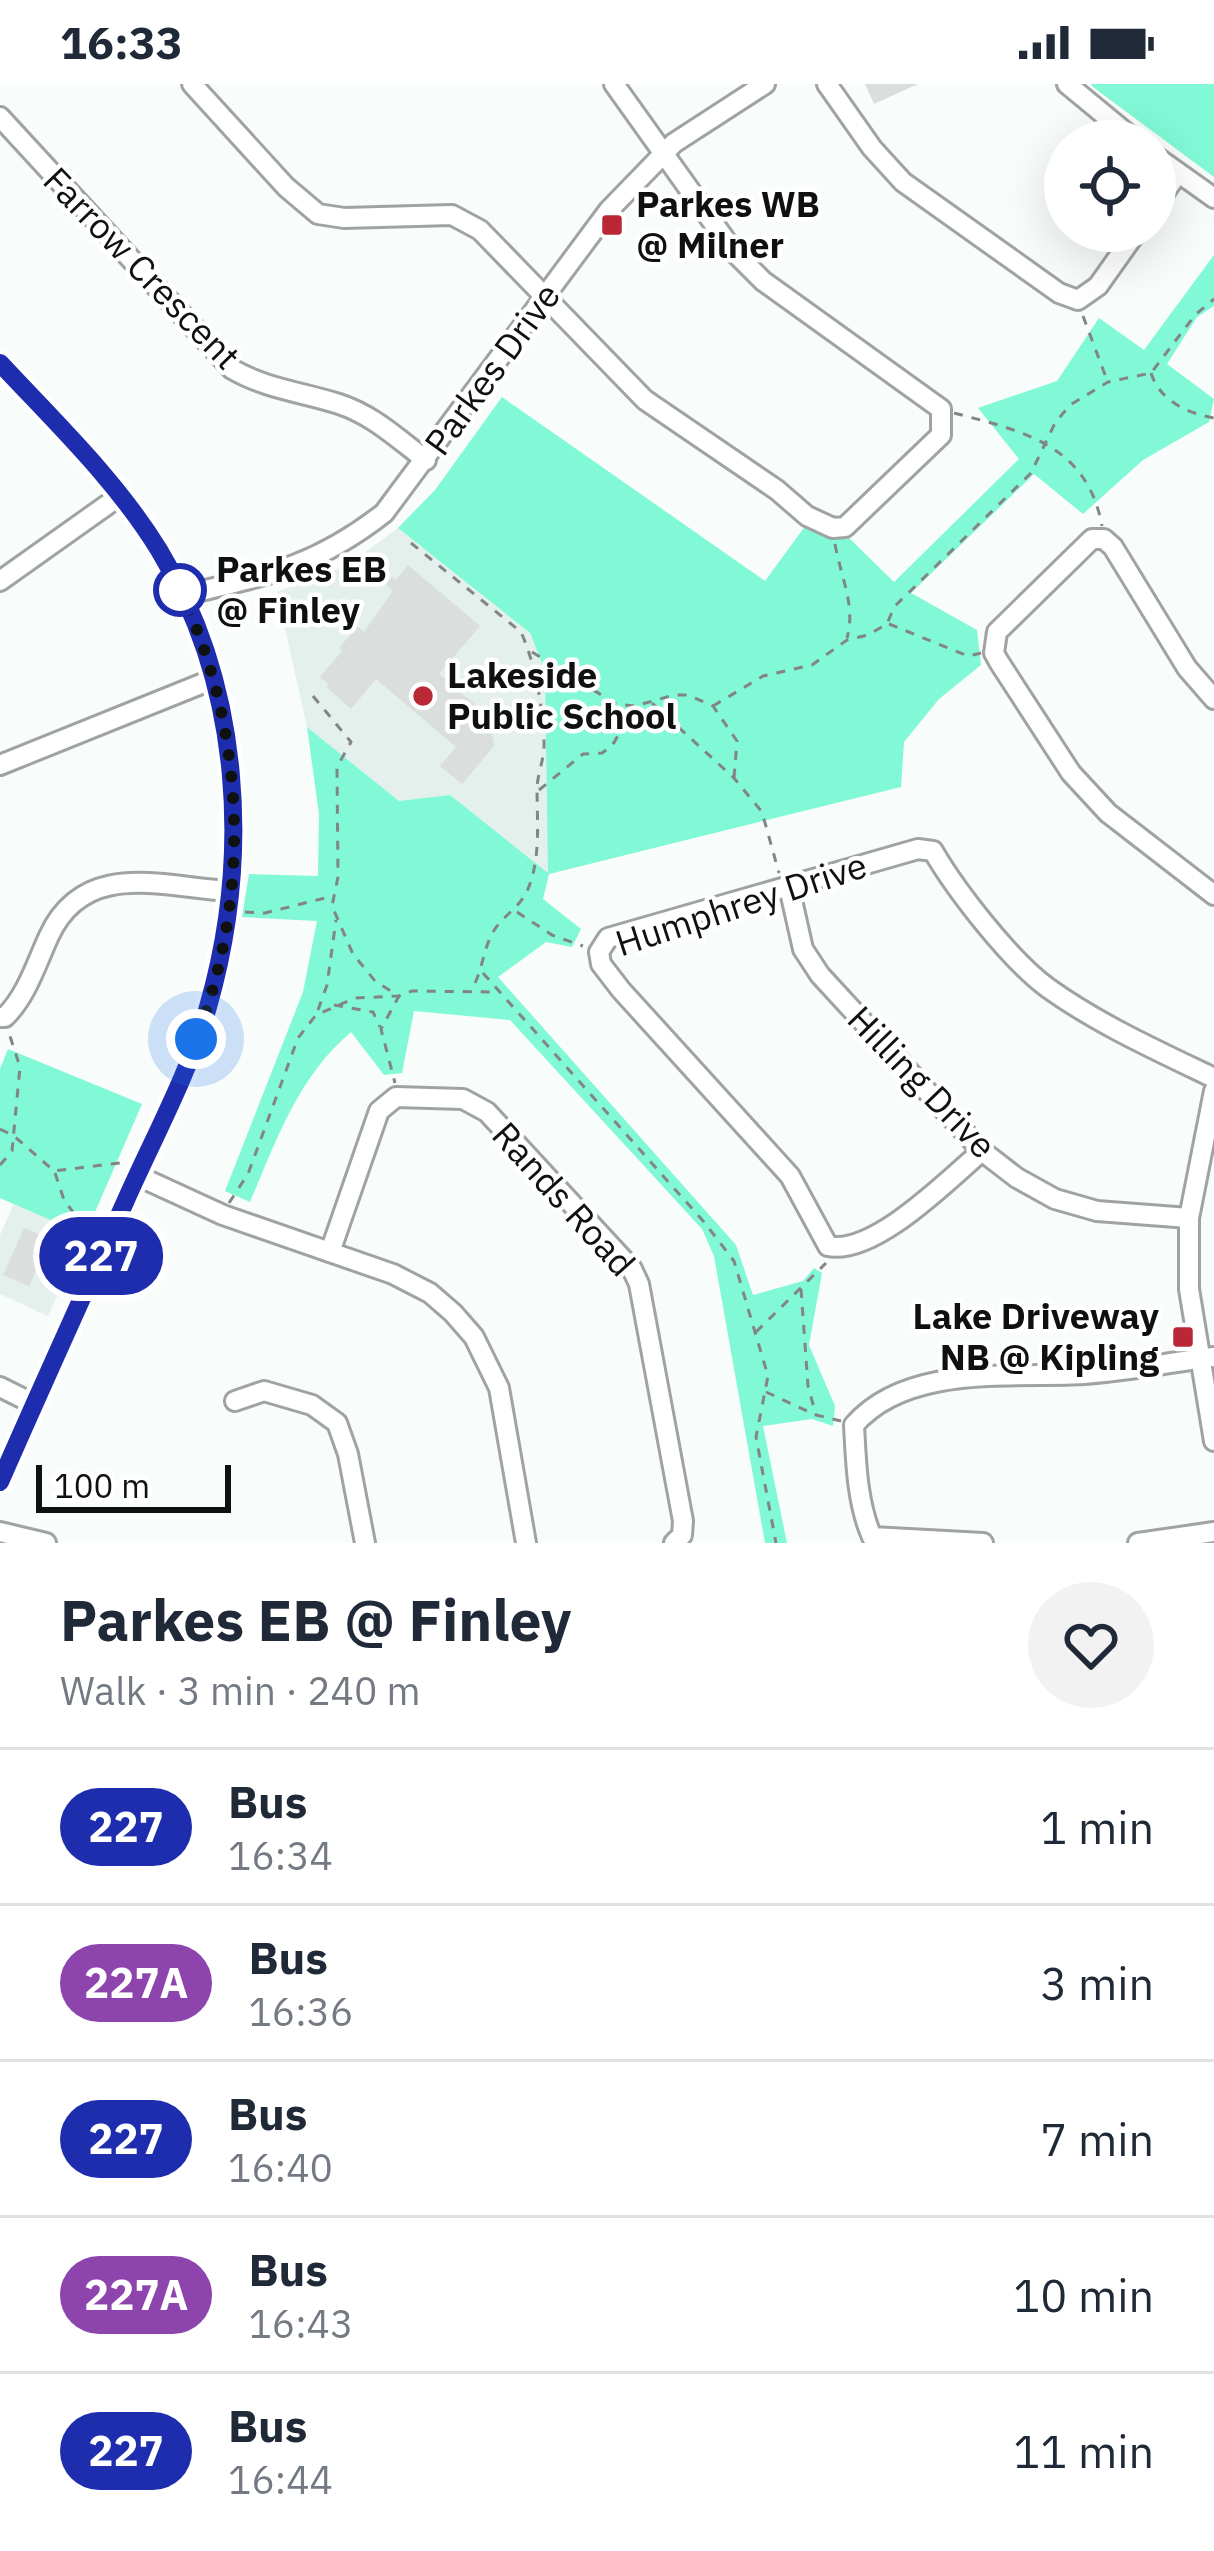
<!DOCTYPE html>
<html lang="en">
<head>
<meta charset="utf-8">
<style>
	:root { --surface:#fff; --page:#f2f2f3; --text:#1f2937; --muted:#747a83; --line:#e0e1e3 }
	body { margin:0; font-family:"IBM Plex Sans",sans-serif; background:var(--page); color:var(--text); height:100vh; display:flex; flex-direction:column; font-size:45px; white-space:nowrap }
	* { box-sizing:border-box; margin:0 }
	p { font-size:39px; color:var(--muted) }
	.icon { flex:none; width:66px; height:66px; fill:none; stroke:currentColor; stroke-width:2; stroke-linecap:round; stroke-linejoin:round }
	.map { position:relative; height:1459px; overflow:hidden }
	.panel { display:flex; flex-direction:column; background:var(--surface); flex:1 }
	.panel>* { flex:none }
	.badge { padding:0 24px; border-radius:39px; font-size:42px; line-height:78px }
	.tools { position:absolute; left:1044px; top:36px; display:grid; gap:24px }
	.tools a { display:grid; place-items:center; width:132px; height:132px; border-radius:50%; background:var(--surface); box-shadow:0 12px 48px #0002; font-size:60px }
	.scale { position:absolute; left:36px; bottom:30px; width:195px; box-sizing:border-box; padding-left:12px; border:6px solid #0f1110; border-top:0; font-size:33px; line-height:42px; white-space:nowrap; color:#0f1110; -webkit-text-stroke:9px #fff; paint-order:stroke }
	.you { position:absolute; width:60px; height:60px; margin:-30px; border:9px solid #fff; border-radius:50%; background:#1a73e8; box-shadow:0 0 0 18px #1a73e833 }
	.map>.badge { position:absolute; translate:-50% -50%; box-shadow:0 0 0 6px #fff }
	.round { display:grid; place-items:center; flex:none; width:126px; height:126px; border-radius:63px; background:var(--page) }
	.head { display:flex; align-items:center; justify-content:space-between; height:204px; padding:0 60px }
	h1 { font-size:57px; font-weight:800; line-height:90px }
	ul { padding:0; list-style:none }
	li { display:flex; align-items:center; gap:36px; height:156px; padding:0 60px; border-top:3px solid var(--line) }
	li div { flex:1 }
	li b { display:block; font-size:45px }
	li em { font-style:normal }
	li .badge { min-width:132px; font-weight:700; text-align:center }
	.status { display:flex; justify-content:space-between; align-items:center; height:84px; padding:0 60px; background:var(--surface); direction:ltr }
	.status svg { height:33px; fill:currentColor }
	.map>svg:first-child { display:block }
	.built { fill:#e4f0ec }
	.green { fill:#81f8d6 }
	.building { fill:#dadedd }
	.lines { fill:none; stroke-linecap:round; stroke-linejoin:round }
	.minor-casing { stroke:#9fa3a1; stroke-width:24 }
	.path { stroke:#828584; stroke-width:3; stroke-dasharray:9 9; stroke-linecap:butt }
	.minor { stroke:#fff; stroke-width:18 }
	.line-casing { stroke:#fff; stroke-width:27 }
	.line { stroke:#1e2dae; stroke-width:18 }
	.walk { stroke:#0f1110; stroke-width:12; stroke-dasharray:0 21.6 }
	.poi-dot { fill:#b92834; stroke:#fff; stroke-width:4.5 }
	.stop-dot { fill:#fff; stroke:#1e2dae; stroke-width:6 }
	.labels { text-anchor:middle; stroke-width:9; stroke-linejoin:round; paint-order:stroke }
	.poi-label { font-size:36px; font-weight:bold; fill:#0f1110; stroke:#fff; text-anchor:start }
	.street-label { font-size:36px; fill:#0f1110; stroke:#fff }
	.stop-label { font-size:36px; font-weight:bold; fill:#0f1110; stroke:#fff; text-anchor:start }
</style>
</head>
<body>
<div class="status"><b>16:33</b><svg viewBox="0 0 49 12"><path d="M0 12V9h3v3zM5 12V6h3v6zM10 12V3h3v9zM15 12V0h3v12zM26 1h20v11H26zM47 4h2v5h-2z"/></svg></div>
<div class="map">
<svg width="1214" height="1459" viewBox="0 0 1214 1459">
	<rect width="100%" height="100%" fill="#f8fcfb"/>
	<g class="built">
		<path d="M398,444L529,548L545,586L549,790L450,711L399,717L307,643L277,508L348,481Z"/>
		<path d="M14,1119L85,1151L48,1232L0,1210V1151Z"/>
	</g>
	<g class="green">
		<path d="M1091,0H1214V93L1093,3Z"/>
		<path d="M1214,171V222L1197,233L1167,280L1214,315L1209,338L1143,376L1083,430L1034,390L911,509L977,546L981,581L939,615L904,658L901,703L549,790L543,815L581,845L572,863L546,858L498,893L736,1161L753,1211L803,1197L814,1184L822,1189L809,1261L835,1322L833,1342L812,1335L763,1342L787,1459H765L714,1172L702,1145L510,936L414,927L402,989L384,991L351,948C298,993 277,1055 250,1118L225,1107L303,908L317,837L242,833L249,790L318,792L319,730L307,643L399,717L450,711L548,789L545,587L530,549L398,444L435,406L502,313L765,497L806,441L822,451L848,453L894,498L1019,375L978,324L1057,297L1099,234L1144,266Z"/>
		<path d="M8,965L142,1020L85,1151L0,1114V985Z"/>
	</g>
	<g class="building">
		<path d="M865,0H918L874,20Z"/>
		<path d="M408,481L480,542L439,590L478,623L475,626L490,638L485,644L492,650L494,662L462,700L440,682L456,663L376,595L351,625L326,603L329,600L320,593L342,567L339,564L351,550L347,546L353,539L364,548L393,507L386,500L392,493L396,496Z"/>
		<path d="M24,1144L50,1155L29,1202L3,1191Z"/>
	</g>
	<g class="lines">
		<g class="minor-casing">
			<g id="minor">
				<path d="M192,0L286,103L318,130L344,134L452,131L480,146L645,316L777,406L807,432L833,444L845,443L941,351V325L763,197L734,168L614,0"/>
				<path d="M827,0L872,64L903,98L1059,209L1078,216L1098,202L1137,147"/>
				<path d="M1067,0L1136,57"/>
				<path d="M0,33L232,285C266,305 302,308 339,320C373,331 398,355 426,376"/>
				<path d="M1155,72L1214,114"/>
				<path d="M1155,122L1178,89"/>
				<path d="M0,279C55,339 116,396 158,466C242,603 251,772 208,923C189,989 154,1053 126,1116C84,1210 41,1304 0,1399"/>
				<path d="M0,497L121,411"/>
				<path d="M183,511C265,492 315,483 384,429L609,126L674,59L765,0"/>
				<path d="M1214,615L1187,584L1113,463L1104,455H1092L997,548L994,569L999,578L1071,689L1108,729L1214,811"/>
				<path d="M0,681L211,596"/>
				<path d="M789,803L803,865L820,891L982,1067L1017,1094L1055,1115L1097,1127L1189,1134"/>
				<path d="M0,933H5C27,911 36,880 49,852C85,774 165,804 231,807"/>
				<path d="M1214,1007L1189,1134V1205L1214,1357"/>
				<path d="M982,1067C949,1095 874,1172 828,1162L790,1092L621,906L601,880L599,868L608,854L918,765L933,767C957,808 1010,876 1048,904C1098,940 1158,967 1214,994"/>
				<path d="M138,1092L223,1131L393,1190L430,1209L453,1229L474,1253L499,1304L526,1459"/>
				<path d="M330,1168L379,1027L396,1013L463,1015L487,1028L632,1185L639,1200L683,1437L682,1451L674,1459"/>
				<path d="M0,1303L34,1320"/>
				<path d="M235,1317L264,1307L312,1321L337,1339L348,1370L365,1459"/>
				<path d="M0,1448L46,1459"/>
				<path d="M983,1459L872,1453C857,1419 856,1378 854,1341C907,1280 1011,1294 1084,1290C1128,1287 1171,1278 1214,1273"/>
				<path d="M1138,1459L1214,1448"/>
			</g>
		</g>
		<g class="path">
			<path d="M1083,232L1107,296"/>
			<path d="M1151,289C1160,317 1187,329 1214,334"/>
			<path d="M954,329C1022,347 1087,360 1102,442"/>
			<path d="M411,459L521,548C535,579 543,623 544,657C545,673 538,688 537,703C537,737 541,774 528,805C520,824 503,831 493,848C482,868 483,888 470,908"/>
			<path d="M835,460C841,494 856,522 847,554"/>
			<path d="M889,540L968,572L981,569"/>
			<path d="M532,568L616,620L635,622L674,611H688L713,622L737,657L734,694"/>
			<path d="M313,612L351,658L337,683L338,793L332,822L353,870L375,897L399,912L381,945L395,999"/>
			<path d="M652,619L734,694L762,728L779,789"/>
			<path d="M713,622L763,592L812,581L847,556L868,551L887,540L894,523L1031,389L1055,339L1070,321L1108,298L1151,289L1195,231L1214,215"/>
			<path d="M539,706L583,670L602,669L612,662L635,622"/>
			<path d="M245,828L265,829L329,813"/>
			<path d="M517,828L552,851L583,862"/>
			<path d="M483,889L704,1138L734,1177L768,1292L756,1353L776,1459"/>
			<path d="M334,921L373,928L380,943"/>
			<path d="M318,926L327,901L336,836"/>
			<path d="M0,1045L14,1052L54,1087L127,1078"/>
			<path d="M0,1081L12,1067L20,983L8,946"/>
			<path d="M55,1089L64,1116L91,1152"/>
			<path d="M229,1119L248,1090L298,954L316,931L355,914L399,912L412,907L495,908"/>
			<path d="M801,1205L808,1302L816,1331"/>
			<path d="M756,1248L826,1179"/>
			<path d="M766,1308L816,1331L841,1337"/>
		</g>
		<use href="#minor" class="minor"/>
	</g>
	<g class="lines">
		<g class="line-casing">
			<path id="line" d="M0,279C55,338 116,396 159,466C242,602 251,773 208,923C189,989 154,1053 126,1116C84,1210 41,1304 0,1398"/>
		</g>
		<use href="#line" class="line"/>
		<path class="walk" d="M180,506C246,645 252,812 196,955"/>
	</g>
	<g class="poi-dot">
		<rect x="600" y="129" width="24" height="24" rx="6"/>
		<circle cx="423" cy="612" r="12"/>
		<rect x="1171" y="1241" width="24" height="24" rx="6"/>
	</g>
	<circle class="stop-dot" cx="180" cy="506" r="24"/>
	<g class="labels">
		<g class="poi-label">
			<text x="636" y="133">Parkes WB<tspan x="636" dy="41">@ Milner</tspan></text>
			<text x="447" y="604">Lakeside<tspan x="447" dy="41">Public School</tspan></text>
			<text x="1159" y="1245" text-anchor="end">Lake Driveway<tspan x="1159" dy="41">NB @ Kipling</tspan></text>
		</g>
		<g class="street-label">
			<text transform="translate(142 184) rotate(46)" y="13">Farrow Crescent</text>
			<text transform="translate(492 285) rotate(-54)" y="13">Parkes Drive</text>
			<text transform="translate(741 820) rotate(-18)" y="13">Humphrey Drive</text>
			<text transform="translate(922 998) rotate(46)" y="13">Hilling Drive</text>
			<text transform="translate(564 1115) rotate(48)" y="13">Rands Road</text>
		</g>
		<g class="stop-label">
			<text x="216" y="498">Parkes EB<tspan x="216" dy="41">@ Finley</tspan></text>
		</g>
	</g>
</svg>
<div class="tools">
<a><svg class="icon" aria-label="locate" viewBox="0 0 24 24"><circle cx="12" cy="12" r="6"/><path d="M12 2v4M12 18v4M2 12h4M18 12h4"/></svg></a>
</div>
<div class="scale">100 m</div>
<div class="you" style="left:196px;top:955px"></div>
<b class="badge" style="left:101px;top:1172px;background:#1e2dae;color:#fff">227</b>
</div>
<section class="panel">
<div class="head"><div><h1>Parkes EB @ Finley</h1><p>Walk · 3 min · 240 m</p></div><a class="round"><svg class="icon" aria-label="heart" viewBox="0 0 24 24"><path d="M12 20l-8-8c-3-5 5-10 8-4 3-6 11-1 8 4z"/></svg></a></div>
<ul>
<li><span class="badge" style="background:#1e2dae;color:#fff">227</span><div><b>Bus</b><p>16:34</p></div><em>1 min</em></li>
<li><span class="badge" style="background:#8e44ad;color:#fff">227A</span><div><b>Bus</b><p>16:36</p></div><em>3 min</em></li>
<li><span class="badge" style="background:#1e2dae;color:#fff">227</span><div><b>Bus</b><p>16:40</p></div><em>7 min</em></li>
<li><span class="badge" style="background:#8e44ad;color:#fff">227A</span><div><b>Bus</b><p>16:43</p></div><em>10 min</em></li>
<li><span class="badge" style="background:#1e2dae;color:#fff">227</span><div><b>Bus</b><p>16:44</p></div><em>11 min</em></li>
</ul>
</section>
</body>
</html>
